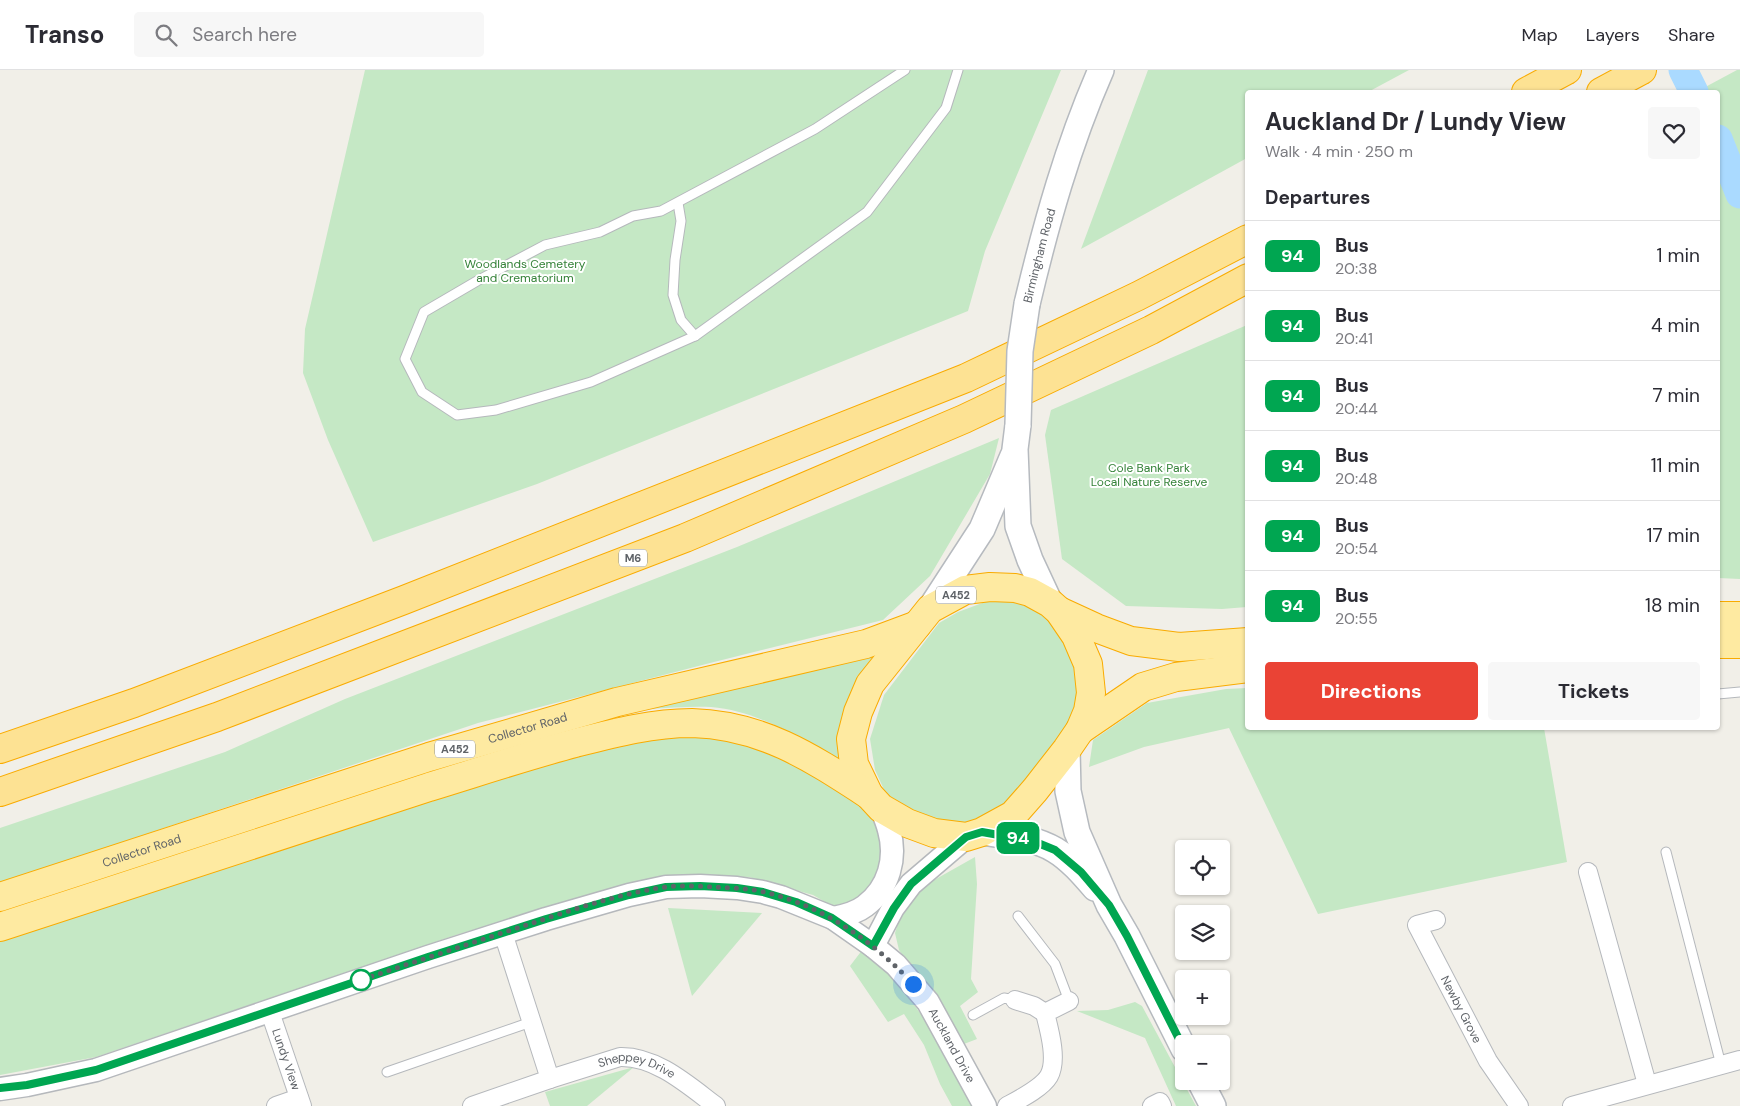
<!DOCTYPE html>
<html lang="en">
<head>
<meta charset="utf-8">
<style>
	:root { --surface:#fff; --page:#f7f7f7; --text:#2b2b33; --muted:#7c7c81; --line:#e1e1e2; --accent:#ea4335 }
	body { margin:0; font-family:"DM Sans",sans-serif; background:var(--page); color:var(--text); height:100vh; display:flex; flex-direction:column; font-size:19px; white-space:nowrap }
	* { box-sizing:border-box; margin:0 }
	p { font-size:16px; color:var(--muted) }
	.icon { flex:none; width:28px; height:28px; fill:none; stroke:currentColor; stroke-width:2; stroke-linecap:round; stroke-linejoin:round }
	.map { position:relative; flex:1; overflow:hidden }
	.panel { position:absolute; left:1245px; top:20px; width:475px; height:640px; display:flex; flex-direction:column; background:var(--surface); border-radius:5px; box-shadow:0 1px 4px #0004 }
	.panel>* { flex:none }
	.badge { padding:0 10px; border-radius:8px; font-size:18px; line-height:32px }
	.controls { position:absolute; left:1175px; top:770px; display:grid; gap:10px }
	.controls a { display:grid; place-items:center; width:55px; height:55px; border-radius:5px; background:var(--surface); box-shadow:0 1px 4px #0004; font-size:25px }
	.you { position:absolute; width:25px; height:25px; margin:-12px; border:4px solid #fff; border-radius:50%; background:#1a73e8; box-shadow:0 0 0 8px #1a73e833 }
	.map>.badge { position:absolute; translate:-50% -50%; box-shadow:0 0 0 2px #fff }
	h2 { padding:0 20px; font-size:19px; line-height:45px }
	.round { display:grid; place-items:center; flex:none; width:52px; height:52px; border-radius:5px; background:var(--page) }
	.overview { display:flex; align-items:center; justify-content:space-between; height:85px; padding:0 20px }
	h1 { font-size:24px; font-weight:700; line-height:38px }
	.button { display:flex; gap:10px; margin-top:auto; padding:10px 20px }
	.button a { flex:1; height:58px; border-radius:5px; background:var(--accent); color:#fff; font-size:20px; font-weight:700; line-height:58px; text-align:center }
	.button a+a { background:var(--page); color:var(--text) }
	ul { padding:0; list-style:none }
	li { display:flex; align-items:center; gap:15px; height:70px; padding:0 20px; border-top:1px solid var(--line) }
	li div { flex:1 }
	li b { display:block; font-size:19px }
	li em { font-style:normal }
	li .badge { min-width:55px; font-weight:700; text-align:center }
	header { display:flex; align-items:center; gap:30px; box-sizing:border-box; height:70px; padding:0 25px; background:var(--surface); border-bottom:1px solid var(--line) }
	header strong { font-size:24px }
	nav { display:flex; gap:28px; margin-inline-start:auto; font-size:18px }
	.search { width:350px; height:45px; background:var(--page); display:flex; align-items:center; gap:12px; box-sizing:border-box; padding:0 18px; border-radius:5px; color:var(--muted); font-size:19px }
	.map>svg:first-child { display:block }
	.green { fill:#c5e8c5 }
	.lines { fill:none; stroke-linecap:round; stroke-linejoin:round }
	.river { stroke:#aadaff; stroke-width:29 }
	.service-casing { stroke:#b5b8bc; stroke-width:11 }
	.minor-casing { stroke:#b5b8bc; stroke-width:20 }
	.tertiary-casing { stroke:#b5b8bc; stroke-width:25 }
	.secondary-casing { stroke:#b6babf; stroke-width:28 }
	.trunk-casing { stroke:#f9ab00; stroke-width:30 }
	.motorway-casing { stroke:#f9ab00; stroke-width:30 }
	.service { stroke:#fff; stroke-width:9 }
	.minor { stroke:#fff; stroke-width:18 }
	.tertiary { stroke:#fff; stroke-width:22 }
	.secondary { stroke:#fff; stroke-width:25 }
	.trunk { stroke:#feeaa1; stroke-width:28 }
	.motorway { stroke:#fde293; stroke-width:28 }
	.secondary-bridge-casing { stroke:#b6babf; stroke-width:28; stroke-linecap:butt }
	.secondary-bridge { stroke:#fff; stroke-width:25 }
	.line-casing { stroke:#fff; stroke-width:11 }
	.line { stroke:#00a651; stroke-width:8 }
	.walk { stroke:#5f6368; stroke-width:5; stroke-dasharray:0 9 }
	.stop-dot { fill:#fff; stroke:#00a651; stroke-width:2.5 }
	.labels { text-anchor:middle; stroke-width:4; stroke-linejoin:round; paint-order:stroke }
	.shield { fill:#fff; stroke:#8f9295; stroke-width:1 }
	.shield-label { font-size:11px; font-weight:bold; fill:#5f6368 }
	.street-label { font-size:12px; fill:#5f6368; stroke:#fff }
	.park-label { font-size:12px; fill:#348238; stroke:#fff }
</style>
</head>
<body>
<header>
<strong>Transo</strong>
<div class="search"><svg class="icon" aria-label="search" viewBox="0 0 24 24"><circle cx="10" cy="10" r="6"/><path d="M15 15l6 6"/></svg>Search here</div>
<nav><a>Map</a><a>Layers</a><a>Share</a></nav>
</header>
<div class="map">
<svg width="1740" height="1036" viewBox="0 0 1740 1036">
	<rect width="100%" height="100%" fill="#f1efe8"/>
	<g class="green">
		<path d="M365,0H1061L985,181L968,241L537,414L373,472L328,370L303,303L305,259Z"/>
		<path d="M1148,0H1409L1368,22H1248L1247,88L1081,179Z"/>
		<path d="M1737,0H1740V509L1718,508V22H1696Z"/>
		<path d="M1247,255V537L1222,539L1126,536L1062,489L1045,365L1051,340Z"/>
		<path d="M999,368L990,404L930,506L883,550L710,593L478,653L0,813V758L225,682L345,629L737,477Z"/>
		<path d="M993,529L1020,534L1049,545L1078,587V648L1013,731L985,749L954,754L926,747L886,724L875,700L870,669L884,625L939,553L958,542Z"/>
		<path d="M881,580L856,614L841,648L844,693C803,669 759,641 711,637C691,636 669,638 649,639L645,636Z"/>
		<path d="M1247,618L1248,658H1544L1567,792L1318,844L1229,658L1144,677L1089,697L1093,670L1147,633L1226,619Z"/>
		<path d="M665,665L736,669L800,692L839,715L874,749L884,769L876,817L849,837L832,836L813,825L749,807L668,805L459,864L96,987L0,1005V869L512,702Z"/>
		<path d="M975,787L977,814L971,909L978,922L960,936L977,969L964,974L899,880L895,863L901,844L920,818Z"/>
		<path d="M668,838L762,843L692,926Z"/>
		<path d="M863,879L890,902L945,977L978,1036H952L940,1014L924,975L904,944L888,952L850,896Z"/>
		<path d="M1135,932L1142,936L1196,1036H1176L1145,968L1077,941L1108,940Z"/>
		<path d="M634,997L587,1036H550L545,1022Z"/>
	</g>
	<g class="lines">
		<g class="river">
			<path d="M1683,0L1694,22"/>
			<path d="M1718,69L1740,124"/>
		</g>
		<g class="service-casing">
			<g id="service">
				<path d="M905,0L815,59L661,141L633,146L600,162L545,175L477,211L424,242L405,289L422,322L457,345L496,340L591,312L695,266L867,142L946,38L958,0"/>
				<path d="M678,133L681,151L675,190L673,225L681,250L695,266"/>
				<path d="M1718,624L1740,622"/>
				<path d="M1666,782L1721,995"/>
				<path d="M1018,846L1055,894L1069,931"/>
				<path d="M973,945L1004,928L1015,930"/>
				<path d="M387,1002L531,952"/>
			</g>
		</g>
		<g class="minor-casing">
			<g id="minor">
				<path d="M1588,802L1647,1014"/>
				<path id="s1" d="M1436,850L1417,855L1488,991L1519,1036"/>
				<path d="M1015,930L1034,936L1045,943"/>
				<path id="s2" d="M270,942L302,1036"/>
				<path id="s3" d="M550,1009L620,987C656,986 688,1015 716,1036"/>
				<path d="M276,1036L299,1028"/>
				<path d="M472,1036L550,1009L503,863"/>
				<path d="M1007,1036C1020,1029 1042,1018 1049,1006C1058,990 1049,959 1045,943L1069,931"/>
				<path d="M1152,1036L1160,1032L1162,1036"/>
				<path d="M1572,1036L1740,990"/>
			</g>
		</g>
		<g class="tertiary-casing">
			<g id="tertiary">
				<path d="M833,848C844,846 856,843 865,836C889,818 897,788 889,760C887,752 884,745 881,738"/>
				<path d="M873,876L893,838L911,814L966,767"/>
				<path id="s4" d="M0,1019L27,1015L96,1000L428,887L546,849L629,825L666,817L700,816L737,818L763,822L781,827L833,848L873,876L896,895L928,932L985,1036"/>
			</g>
		</g>
		<g class="secondary-casing">
			<g id="secondary">
				<path id="s5" d="M1027,234C1046,154 1068,75 1101,0"/>
				<path d="M1018,355L1015,379L1018,456L1030,490L1050,533"/>
				<path d="M930,539L982,459L1013,386"/>
				<path d="M1067,679L1068,721L1077,762L1109,835L1127,866L1184,979"/>
				<path d="M982,762C1006,766 1034,767 1055,780C1070,789 1083,804 1095,818"/>
				<path d="M1200,1011L1213,1036"/>
			</g>
		</g>
		<g class="trunk-casing">
			<g id="trunk">
				<path d="M990,517L1015,518L1030,522L1050,533L1059,541L1076,566L1088,594L1091,623L1088,641L1080,660L1067,679L1035,720L1013,745L982,762L966,767L934,763L907,753L881,738L869,725L854,694L851,669L858,642L870,614L930,539L965,520Z"/>
				<path d="M1059,541L1096,558L1131,571L1179,577L1248,572"/>
				<path d="M1718,546H1740"/>
				<path d="M1718,574H1740"/>
				<path d="M1080,660L1143,617L1176,607L1248,598"/>
				<path id="s6" d="M0,827L429,687L617,632L866,574L917,555"/>
				<path d="M0,857C143,809 286,763 429,717C478,702 526,686 575,673C614,663 652,653 692,653C763,655 812,688 869,725"/>
			</g>
		</g>
		<g class="motorway-casing">
			<g id="motorway">
				<path d="M1526,22L1567,0"/>
				<path d="M1601,22L1642,0"/>
				<path d="M0,679L134,633L404,530L966,308L1138,226L1248,169"/>
				<path d="M0,722L217,647L685,468L964,349L1151,260L1248,208"/>
			</g>
		</g>
		<use href="#service" class="service"/>
		<use href="#minor" class="minor"/>
		<use href="#tertiary" class="tertiary"/>
		<use href="#secondary" class="secondary"/>
		<use href="#trunk" class="trunk"/>
		<use href="#motorway" class="motorway"/>
		<g class="secondary-bridge-casing">
			<path id="secondary-bridge" d="M1018,355L1020,281L1027,234"/>
		</g>
		<use href="#secondary-bridge" class="secondary-bridge"/>
	</g>
	<g class="lines">
		<g class="line-casing">
			<path id="line" d="M0,1018L27,1015L96,1000L428,887L546,849L629,825L666,817L700,816L737,818L763,822L796,832L832,848L873,876L894,838L911,814L966,767L982,762L1033,771L1055,780L1081,802L1109,835L1127,866L1184,979"/>
		</g>
		<use href="#line" class="line"/>
		<path class="walk" d="M361,910L358,911C411,893 466,875 520,857C567,842 616,824 666,817C682,815 699,816 715,817C731,818 748,818 764,822C823,836 872,870 913,914"/>
	</g>
	<circle class="stop-dot" cx="361" cy="910" r="10"/>
	<g class="labels">
		<g class="shield">
			<rect x="619" y="479.5" width="28" height="17" rx="4"/>
			<rect x="936" y="516.5" width="40" height="17" rx="4"/>
			<rect x="435" y="670.5" width="40" height="17" rx="4"/>
		</g>
		<g class="shield-label">
			<text x="633" y="492">M6</text>
			<text x="956" y="529">A452</text>
			<text x="455" y="683">A452</text>
		</g>
		<g class="street-label">
			<text dy="4" stroke="none"><textPath href="#s5" startOffset="50">Birmingham Road</textPath></text>
			<text dy="4" stroke="none"><textPath href="#s6" startOffset="554">Collector Road</textPath></text>
			<text dy="4" stroke="none"><textPath href="#s6" startOffset="149">Collector Road</textPath></text>
			<text dy="4" stroke="none"><textPath href="#s1" startOffset="115">Newby Grove</textPath></text>
			<text dy="4" stroke="none"><textPath href="#s4" startOffset="1046">Auckland Drive</textPath></text>
			<text dy="4" stroke="none"><textPath href="#s2" startOffset="50">Lundy View</textPath></text>
			<text dy="4" stroke="none"><textPath href="#s3" startOffset="91">Sheppey Drive</textPath></text>
		</g>
		<g class="park-label">
			<text x="525" y="198">Woodlands Cemetery<tspan x="525" dy="14">and Crematorium</tspan></text>
			<text x="1149" y="402">Cole Bank Park<tspan x="1149" dy="14">Local Nature Reserve</tspan></text>
		</g>
	</g>
</svg>
<div class="controls">
<a><svg class="icon" aria-label="locate" viewBox="0 0 24 24"><circle cx="12" cy="12" r="6"/><path d="M12 2v4M12 18v4M2 12h4M18 12h4"/></svg></a>
<a><svg class="icon" aria-label="layers" viewBox="0 0 24 24"><path d="M12 4l9 5-9 5-9-5zM3 14l9 5 9-5"/></svg></a>
<a>+</a>
<a>−</a>
</div>
<div class="you" style="left:913px;top:914px"></div>
<b class="badge" style="left:1018px;top:768px;background:#00a651;color:#fff">94</b>
<section class="panel">
<div class="overview"><div><h1>Auckland Dr / Lundy View</h1><p>Walk · 4 min · 250 m</p></div><a class="round"><svg class="icon" aria-label="heart" viewBox="0 0 24 24"><path d="M12 20l-8-8c-3-5 5-10 8-4 3-6 11-1 8 4z"/></svg></a></div>
<h2>Departures</h2>
<ul>
<li><span class="badge" style="background:#00a651;color:#fff">94</span><div><b>Bus</b><p>20:38</p></div><em>1 min</em></li>
<li><span class="badge" style="background:#00a651;color:#fff">94</span><div><b>Bus</b><p>20:41</p></div><em>4 min</em></li>
<li><span class="badge" style="background:#00a651;color:#fff">94</span><div><b>Bus</b><p>20:44</p></div><em>7 min</em></li>
<li><span class="badge" style="background:#00a651;color:#fff">94</span><div><b>Bus</b><p>20:48</p></div><em>11 min</em></li>
<li><span class="badge" style="background:#00a651;color:#fff">94</span><div><b>Bus</b><p>20:54</p></div><em>17 min</em></li>
<li><span class="badge" style="background:#00a651;color:#fff">94</span><div><b>Bus</b><p>20:55</p></div><em>18 min</em></li>
</ul>
<div class="button"><a>Directions</a><a>Tickets</a></div>
</section>
</div>
</body>
</html>
